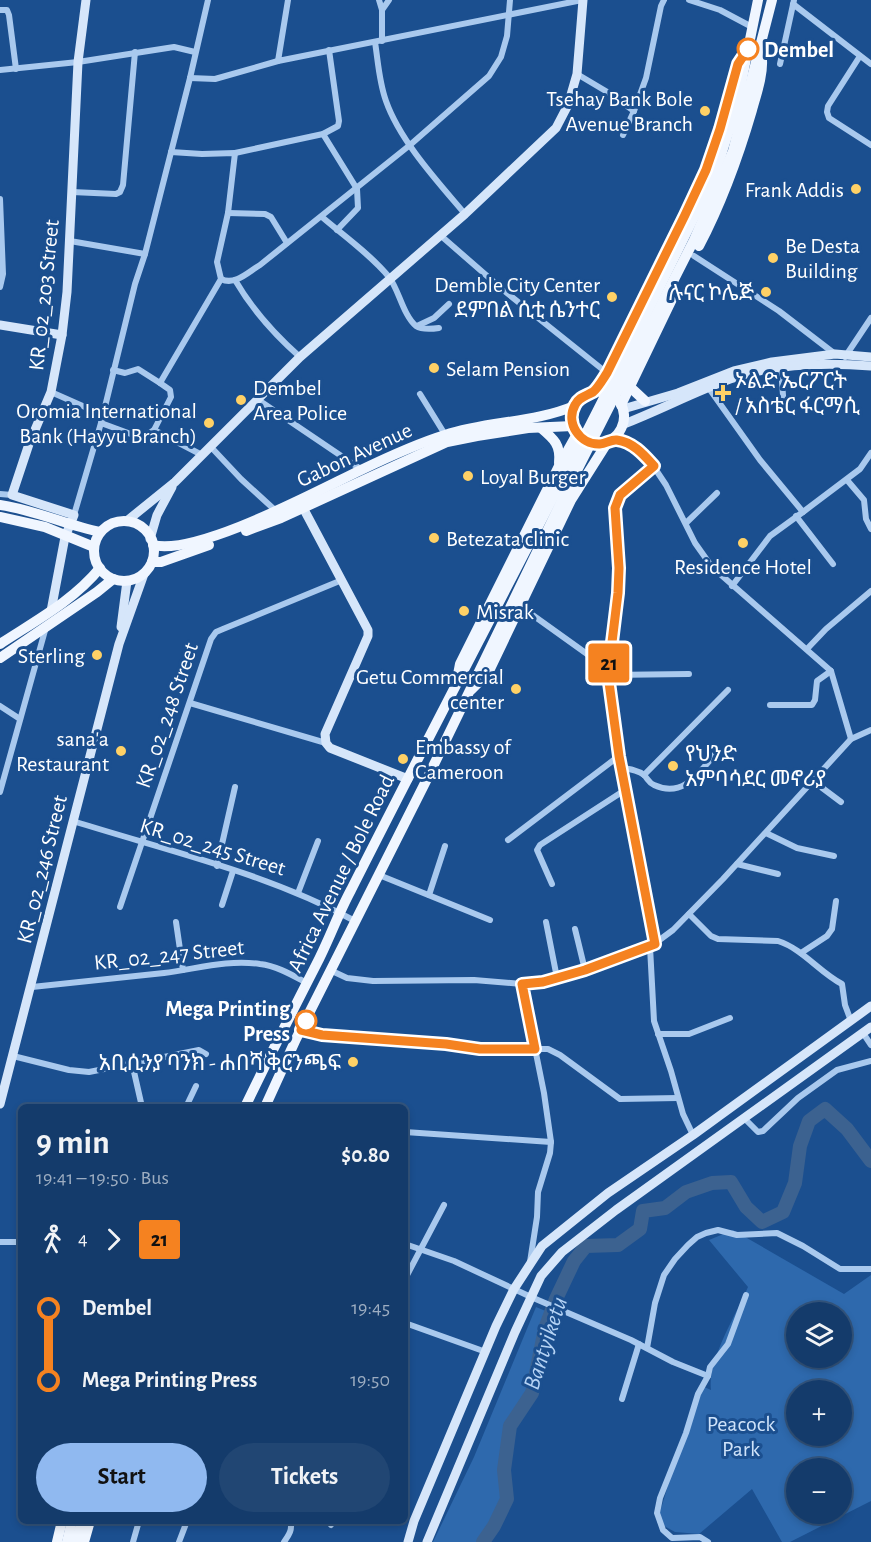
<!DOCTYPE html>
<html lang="en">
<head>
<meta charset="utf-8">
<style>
	:root { --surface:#143b6b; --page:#214673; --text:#f1f3f6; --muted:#9dadc1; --line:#33557e; --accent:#90b9f0 }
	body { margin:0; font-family:"Alegreya Sans","Noto Sans Ethiopic",sans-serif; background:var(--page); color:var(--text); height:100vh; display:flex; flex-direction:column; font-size:22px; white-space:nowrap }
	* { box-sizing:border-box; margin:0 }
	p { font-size:20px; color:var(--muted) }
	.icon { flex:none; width:33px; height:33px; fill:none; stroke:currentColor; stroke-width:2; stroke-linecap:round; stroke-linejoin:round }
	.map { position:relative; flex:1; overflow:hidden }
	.panel { position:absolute; left:18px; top:1104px; width:390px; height:420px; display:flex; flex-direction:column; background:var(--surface); border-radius:9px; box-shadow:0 3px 9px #0003,0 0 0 2px var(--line) }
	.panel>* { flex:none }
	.badge { padding:0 12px; border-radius:4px; font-size:21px; line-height:39px }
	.controls { position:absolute; left:786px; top:1302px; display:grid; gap:12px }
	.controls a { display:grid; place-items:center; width:66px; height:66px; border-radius:50%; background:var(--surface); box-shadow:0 3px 9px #0003,0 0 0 2px var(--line); font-size:30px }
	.map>.badge { position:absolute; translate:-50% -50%; box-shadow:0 0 0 3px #fff }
	.legs { display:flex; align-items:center; gap:9px; height:66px; padding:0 18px; font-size:20px }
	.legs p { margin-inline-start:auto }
	.summary { display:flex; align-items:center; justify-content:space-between; height:102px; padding:0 18px }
	h1 { font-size:33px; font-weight:700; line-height:45px }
	.action { display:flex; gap:12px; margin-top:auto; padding:12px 18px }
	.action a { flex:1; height:69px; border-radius:36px; background:var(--accent); color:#111; font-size:24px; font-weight:700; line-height:69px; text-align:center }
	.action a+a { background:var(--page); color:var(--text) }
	ul { padding:0 18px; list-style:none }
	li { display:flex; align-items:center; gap:21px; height:72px; font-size:22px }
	li i { display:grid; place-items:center; width:9px; height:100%; margin:0 8px; background:currentColor }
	li i::after { content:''; width:15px; height:15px; margin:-8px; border:4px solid; border-radius:50%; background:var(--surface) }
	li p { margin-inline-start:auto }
	li:first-child i { background:linear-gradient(#0000 50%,currentColor 0) }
	li:last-child i { background:linear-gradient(currentColor 50%,#0000 0) }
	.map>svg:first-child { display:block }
	.green { fill:#2e69ad; fill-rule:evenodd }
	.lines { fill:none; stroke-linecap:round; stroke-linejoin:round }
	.river { stroke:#3c6290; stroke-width:14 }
	.street { stroke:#a9c9ee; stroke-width:6 }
	.secondary { stroke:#d6e6fa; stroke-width:9 }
	.primary { stroke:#f0f6ff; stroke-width:10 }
	.primary-bridge { stroke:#f0f6ff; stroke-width:10 }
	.line-1-casing { stroke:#fff; stroke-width:14 }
	.line-1 { stroke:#f58220; stroke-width:9 }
	.stop-1-dot { fill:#fff; stroke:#f58220; stroke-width:3 }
	.poi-dot { fill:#ffd166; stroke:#1b4f8f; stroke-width:2 }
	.labels { text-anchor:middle; stroke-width:6; stroke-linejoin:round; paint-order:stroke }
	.stop-label { font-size:22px; font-weight:bold; fill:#fff; stroke:#1b4f8f; text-anchor:start }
	.poi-label { font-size:22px; fill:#fff; stroke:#1b4f8f; text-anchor:end }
	.street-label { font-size:22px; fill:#fff; stroke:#1b4f8f }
	.park-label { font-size:22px; fill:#cfe3fa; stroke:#1b4f8f }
	.water-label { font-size:24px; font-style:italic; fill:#b5d3f5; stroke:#1b4f8f }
</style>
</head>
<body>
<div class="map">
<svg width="871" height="1542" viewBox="0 0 871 1542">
	<rect width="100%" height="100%" fill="#1b4f8f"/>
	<g class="green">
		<path d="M733,1230L844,1294L871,1275V1501L790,1542H782L752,1489L699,1534L675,1532L657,1522L686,1426L702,1386L711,1390C707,1361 736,1315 748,1287L709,1240ZM796,1312H842V1358H796ZM796,1390H842V1436H796ZM796,1468H842V1514H796Z"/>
		<path d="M536,1307L548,1312L529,1390L506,1425L503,1499L477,1542H433L474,1457Z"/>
	</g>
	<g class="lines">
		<path class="river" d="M483,1542L494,1526L507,1499L504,1470L510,1426L532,1393L545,1329L556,1299L574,1261L586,1246L618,1245L640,1229L643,1211L665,1208L686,1192L712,1183L731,1182L746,1207L762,1222L783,1212L795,1183L800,1146L809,1121L825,1109L847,1129L871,1161"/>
		<g class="street">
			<path d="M288,0L278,61L582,0"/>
			<path d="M379,0L382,10"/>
			<path d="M689,0L720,10L752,27"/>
			<path d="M793,4L871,64"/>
			<path d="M0,10H7L9,15L16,69"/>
			<path d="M382,41V10L389,0"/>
			<path d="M375,42C378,61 379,82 386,101C400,141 438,182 465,214"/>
			<path d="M860,56L828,106L827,112L829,118L871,145"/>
			<path d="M780,64L794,0"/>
			<path d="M0,70L78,62L174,47L195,52"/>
			<path d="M577,74L609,93L634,111L646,78L661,6L664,0"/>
			<path d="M190,78L215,79L278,61"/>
			<path d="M323,134L357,189L358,208L337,230"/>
			<path d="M623,135L634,111"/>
			<path d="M171,152L202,154L235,153L228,213L217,262L221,279L160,383L170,390L171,397L154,430L202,455"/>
			<path d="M235,153L323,134L338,126L339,121L329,50"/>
			<path d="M72,192L116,194L120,192L123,185L135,52"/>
			<path d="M0,199L3,274L0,287"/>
			<path d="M228,213L265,214L271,217L287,243"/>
			<path d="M322,217C344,236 370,254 389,277C399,290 403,315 416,326C422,330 432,329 439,328"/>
			<path d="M440,235L502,289L607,373"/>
			<path d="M70,241L145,254"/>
			<path d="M694,256L779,311L835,354"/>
			<path d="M221,279C235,286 248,272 260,265L410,145L489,76L501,57L507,36L510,0"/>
			<path d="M235,280C253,311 274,334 300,357"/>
			<path d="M417,326L434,318L449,304"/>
			<path d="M845,357L871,318"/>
			<path d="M781,368L784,409"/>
			<path d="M113,370L125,373L138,369L160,383"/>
			<path d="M708,387L760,460L803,512L770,536L732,586"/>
			<path d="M51,392L103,415"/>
			<path d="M420,394L446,436"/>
			<path d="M257,399L362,470"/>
			<path d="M101,423L139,437L142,438L154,430"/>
			<path d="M614,439L635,448L654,467L666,485L695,543L712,567L831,671L851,739"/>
			<path d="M210,446L241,479L276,511"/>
			<path d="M847,480L864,500L866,519L871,529"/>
			<path d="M0,494L12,495"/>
			<path d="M803,512L860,469L871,453"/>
			<path d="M74,515L101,423L135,284L145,254L190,78L208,0"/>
			<path d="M796,516L833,564"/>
			<path d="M686,523L717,493"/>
			<path d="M520,606L608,669L619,756L655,944"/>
			<path d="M807,649L826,629L871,591"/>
			<path d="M608,669L618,593L619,568L615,508C619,490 640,478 654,467"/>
			<path d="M608,675L689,674"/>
			<path d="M190,703L326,743"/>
			<path d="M770,705H812L815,700L817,681L831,671"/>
			<path d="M0,706L20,719"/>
			<path d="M621,768C629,769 638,770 644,775C648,779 649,783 654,785C684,799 700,771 717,752"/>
			<path d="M644,775L728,690"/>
			<path d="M813,781L841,802"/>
			<path d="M0,792L46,627"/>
			<path d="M73,821C168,851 267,873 355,921"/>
			<path d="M766,833L797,848L834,856"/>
			<path d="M508,840L619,756"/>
			<path d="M737,864L778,874"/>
			<path d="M217,866L235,787"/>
			<path d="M379,875L490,920"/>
			<path d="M552,884L537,850L540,845L625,790"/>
			<path d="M298,893L318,841"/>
			<path d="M429,895L445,846"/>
			<path d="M222,905L233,871"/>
			<path d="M120,907L211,639L216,632L223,629L342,580"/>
			<path d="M689,914L711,936L718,939L778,941C803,949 819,972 842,984L845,1005L851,1021"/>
			<path d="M176,922L183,970"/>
			<path d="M546,922L557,978"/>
			<path d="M575,929L585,970"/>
			<path d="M650,947L654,1021L671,1071L683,1114L693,1135"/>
			<path d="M801,953L827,936L832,929L836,901"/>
			<path d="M332,971L347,978L373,981L474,980L522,984L543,982L585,970L650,947L673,930L723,879L851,739L871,730"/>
			<path d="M522,984L544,1093L551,1142L550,1153L538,1192L537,1217L530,1262"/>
			<path d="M32,987C76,982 120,978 164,973C196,969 228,959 260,964C277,966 292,975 307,983"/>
			<path d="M301,1030L322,1035L446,1044L480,1049H548L560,1055L620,1099L678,1098"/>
			<path d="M863,1033L871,1045"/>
			<path d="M658,1034H689L730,1018"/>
			<path d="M13,1056L69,1070L89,1072L199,1050L206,1054"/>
			<path d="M132,1063L142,1107"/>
			<path d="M132,1107L141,1105"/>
			<path d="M186,1107L196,1086"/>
			<path d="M744,1118L758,1132L763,1131L798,1098L837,1070L871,1061"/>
			<path d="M405,1132L551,1142"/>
			<path d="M0,1242H21"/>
			<path d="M405,1244L454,1261L531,1297L631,1340L673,1362L708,1376"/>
			<path d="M405,1279L444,1205"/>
			<path d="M405,1323L486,1352"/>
			<path d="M647,1348L655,1303L664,1275L675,1259L688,1245L697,1237L706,1233L718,1230L737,1235L777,1233L803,1246L840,1269H871"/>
			<path d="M622,1399L639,1344"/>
			<path d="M331,1525L333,1521"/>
			<path d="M133,1542L139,1521"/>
			<path d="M179,1542L187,1521"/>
			<path d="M284,1542C289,1535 293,1529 290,1521"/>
			<path d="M708,1542L700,1537L672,1538L663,1530L657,1513L660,1498L686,1433L698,1394L708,1376L710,1367L728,1344L746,1295"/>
		</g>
		<g class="secondary">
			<path d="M0,325L62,335"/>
			<path d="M623,409L678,393L734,371L772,362L835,354L871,357"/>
			<path d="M624,424C660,410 694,392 730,379C774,364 825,362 871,366"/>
			<path d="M300,502L368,630V636L325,734L326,743L330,748L408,779"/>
			<path d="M128,520L175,482L300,357L465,214L556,128L568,105L577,74L583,0"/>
			<path d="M150,539L157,515L172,487"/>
			<path d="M51,611L65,537L74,515L12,495L29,444L51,392L62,335L67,292L78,62L86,0"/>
			<path d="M121,627L127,581"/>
			<path d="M0,1104L119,644L144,574"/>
			<path d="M408,1542L414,1521L496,1326L514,1289L542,1246L608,1193L693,1135L871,1006"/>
			<path d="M427,1542L515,1332L541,1276L562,1252L616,1210L871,1027"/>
		</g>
		<g class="primary">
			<path d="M699,246C722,202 738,158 752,110C756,95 763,76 762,60"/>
			<path d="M629,386L645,401"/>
			<path d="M593,392C613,365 624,336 639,307C662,262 686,217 705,170C719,136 729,100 738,65"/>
			<path d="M621,405L673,297"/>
			<path d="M541,428C554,439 561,445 559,463"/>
			<path d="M576,432C566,413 577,393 598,391"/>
			<path d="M599,444C620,441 630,420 620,402"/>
			<path d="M0,505C35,510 66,525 100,532"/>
			<path d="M0,517L45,527L94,547"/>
			<circle cx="124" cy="551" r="30"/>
			<path d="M246,531L281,518L447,442L477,436L528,428L573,426"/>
			<path d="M153,545C197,556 317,491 361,470C388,457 416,444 445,435C487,421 534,423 574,406"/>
			<path d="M152,562H161L209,545"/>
			<path d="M0,644C35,621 73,601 100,568"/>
			<path d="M0,658L97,592L113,579"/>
			<path d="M457,680L460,664L558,468L577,434"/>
			<path d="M471,690L488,673L571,500L607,443"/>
			<path d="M245,1107C268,1059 292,1012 316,965C329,940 338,914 351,890C468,658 592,429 705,194L721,155L736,108L758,0"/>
			<path d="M265,1107L296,1039L425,783L567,490L694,240L733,151L772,0"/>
			<path d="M57,1542L62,1521"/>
			<path d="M67,1542L72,1521"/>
			<path d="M76,1542L82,1521"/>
			<path d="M84,1542L90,1521"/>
		</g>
		<g class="primary-bridge">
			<path d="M598,391L613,397L620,402"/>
			<path d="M580,437L593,444"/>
		</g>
	</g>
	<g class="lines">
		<g class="line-1-casing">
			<path id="line-1" d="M306,1021L301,1030L322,1035L446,1044L480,1049H535L522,984L543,982L585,970L655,944L619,756L608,675L618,593L619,568L615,508L620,495L654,466C644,455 633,442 617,440C611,439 606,444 600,444C580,445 565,423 575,405C579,397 586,396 593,392C598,388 603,379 607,373L685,215L706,170L720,129L738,64L748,49"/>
		</g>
		<use href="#line-1" class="line-1"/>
	</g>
	<g class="stop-1-dot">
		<circle cx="748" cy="49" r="10"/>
		<circle cx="306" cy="1021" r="10"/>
	</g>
	<g class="poi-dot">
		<circle cx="705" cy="111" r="6"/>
		<circle cx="856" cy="189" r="6"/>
		<circle cx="773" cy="258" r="6"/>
		<circle cx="766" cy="292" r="6"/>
		<circle cx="612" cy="297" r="6"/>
		<circle cx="434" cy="368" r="6"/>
		<path d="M720 384h6v6h6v6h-6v6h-6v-6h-6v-6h6z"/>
		<circle cx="241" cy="400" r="6"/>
		<circle cx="209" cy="423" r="6"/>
		<circle cx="468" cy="476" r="6"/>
		<circle cx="434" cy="538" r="6"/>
		<circle cx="743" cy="543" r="6"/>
		<circle cx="464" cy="611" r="6"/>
		<circle cx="97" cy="655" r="6"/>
		<circle cx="516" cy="689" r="6"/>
		<circle cx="121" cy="751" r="6"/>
		<circle cx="403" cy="759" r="6"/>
		<circle cx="673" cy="766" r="6"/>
		<circle cx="353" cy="1062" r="6"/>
	</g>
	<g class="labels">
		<g class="stop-label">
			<text x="764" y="57">Dembel</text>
			<text x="290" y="1016" text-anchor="end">Mega Printing<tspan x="290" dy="25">Press</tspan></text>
		</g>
		<g class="poi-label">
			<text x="693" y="106">Tsehay Bank Bole<tspan x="693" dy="25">Avenue Branch</tspan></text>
			<text x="844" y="197">Frank Addis</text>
			<text x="785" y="253" text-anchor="start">Be Desta<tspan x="785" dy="25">Building</tspan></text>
			<text x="600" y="292">Demble City Center<tspan x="600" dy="25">ደምበል ሲቲ ሴንተር</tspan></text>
			<text x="754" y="300">ሉናር ኮሌጅ</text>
			<text x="446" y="376" text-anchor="start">Selam Pension</text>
			<text x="735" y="388" text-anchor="start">ኦልድ ኤርፖርት<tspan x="735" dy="25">/ አስቴር ፋርማሲ</tspan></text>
			<text x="253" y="395" text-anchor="start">Dembel<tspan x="253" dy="25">Area Police</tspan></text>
			<text x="197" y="418">Oromia International<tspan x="197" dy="25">Bank (Hayyu Branch)</tspan></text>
			<text x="480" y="484" text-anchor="start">Loyal Burger</text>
			<text x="446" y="546" text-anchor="start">Betezata clinic</text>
			<text x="743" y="574" text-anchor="middle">Residence Hotel</text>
			<text x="476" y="619" text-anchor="start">Misrak</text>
			<text x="85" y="663">Sterling</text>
			<text x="504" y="684">Getu Commercial<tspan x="504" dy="25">center</tspan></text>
			<text x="109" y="746">sana'a<tspan x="109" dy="25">Restaurant</tspan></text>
			<text x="415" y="754" text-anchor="start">Embassy of<tspan x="415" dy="25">Cameroon</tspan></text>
			<text x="685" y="761" text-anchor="start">የህንድ<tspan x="685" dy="25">አምባሳደር መኖሪያ</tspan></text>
			<text x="341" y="1070">አቢሲንያ ባንክ - ሐበሻ ቅርንጫፍ</text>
		</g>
		<g class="street-label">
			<text transform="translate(43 295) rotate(-84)" y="8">KR_02_203 Street</text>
			<text transform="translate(354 454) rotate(-25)" y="8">Gabon Avenue</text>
			<text transform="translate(166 715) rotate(-71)" y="8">KR_02_248 Street</text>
			<text transform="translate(213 846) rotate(17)" y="8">KR_02_245 Street</text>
			<text transform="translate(41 869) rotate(-76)" y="8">KR_02_246 Street</text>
			<text transform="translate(340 873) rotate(-64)" y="8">Africa Avenue / Bole Road</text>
			<text transform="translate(169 954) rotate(-6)" y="8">KR_02_247 Street</text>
		</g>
		<g class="park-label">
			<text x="741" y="1431">Peacock<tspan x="741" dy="25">Park</tspan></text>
		</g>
		<g class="water-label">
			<text transform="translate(545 1343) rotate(-72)" y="8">Bantyiketu</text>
		</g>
	</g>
</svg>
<div class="controls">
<a><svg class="icon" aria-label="layers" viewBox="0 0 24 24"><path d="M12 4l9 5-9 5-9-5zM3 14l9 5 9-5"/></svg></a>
<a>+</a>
<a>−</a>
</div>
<b class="badge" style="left:609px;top:663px;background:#f58220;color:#111">21</b>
<section class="panel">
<div class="summary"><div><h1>9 min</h1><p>19:41 – 19:50 · Bus</p></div><b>$0.80</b></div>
<div class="legs"><svg class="icon" aria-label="walk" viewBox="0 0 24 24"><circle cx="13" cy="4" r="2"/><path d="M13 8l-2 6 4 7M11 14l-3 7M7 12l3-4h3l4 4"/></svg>4<svg class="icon" aria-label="forward" viewBox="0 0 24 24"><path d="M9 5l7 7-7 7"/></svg><b class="badge" style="background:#f58220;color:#111">21</b></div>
<ul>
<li><i style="color:#f58220"></i><b>Dembel</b><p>19:45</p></li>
<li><i style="color:#f58220"></i><b>Mega Printing Press</b><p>19:50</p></li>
</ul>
<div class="action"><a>Start</a><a>Tickets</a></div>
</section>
</div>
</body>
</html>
